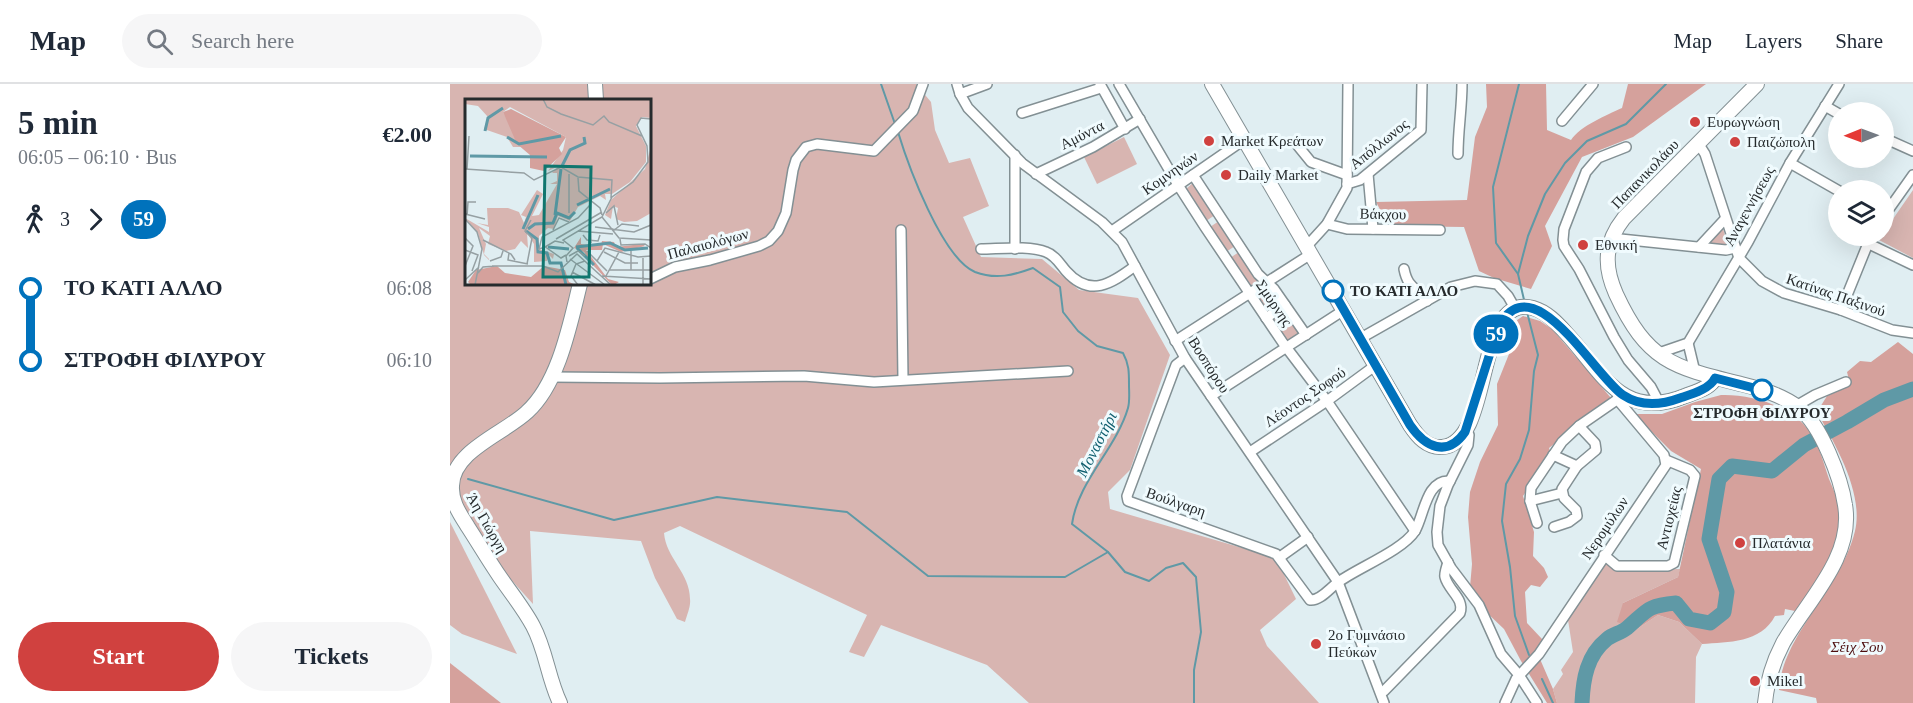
<!DOCTYPE html>
<html lang="en">
<head>
<meta charset="utf-8">
<style>
	:root { --surface:#fff; --page:#f6f6f7; --text:#1f2937; --muted:#747a83; --line:#e0e1e3; --accent:#d0413f }
	body { margin:0; font-family:Georgia,serif; background:var(--page); color:var(--text); height:100vh; display:flex; flex-direction:column; font-size:22px; white-space:nowrap }
	* { box-sizing:border-box; margin:0 }
	p { font-size:20px; color:var(--muted) }
	.icon { flex:none; width:33px; height:33px; fill:none; stroke:currentColor; stroke-width:2; stroke-linecap:round; stroke-linejoin:round }
	.map { position:relative; flex:1; overflow:hidden }
	.side { display:flex; flex-direction:column; background:var(--surface); width:450px }
	.side>* { flex:none }
	.badge { padding:0 12px; border-radius:20px; font-size:21px; line-height:39px }
	.needle { width:39px; rotate:269deg }
	.fabs { position:absolute; left:1378px; top:18px; display:grid; gap:12px }
	.fabs a { display:grid; place-items:center; width:66px; height:66px; border-radius:50%; background:var(--surface); box-shadow:0 6px 24px #0002; font-size:30px }
	.map>.badge { position:absolute; translate:-50% -50%; box-shadow:0 0 0 3px #fff }
	.legs { display:flex; align-items:center; gap:9px; height:66px; padding:0 18px; font-size:20px }
	.legs p { margin-inline-start:auto }
	.overview { display:flex; align-items:center; justify-content:space-between; height:102px; padding:0 18px }
	h1 { font-size:33px; font-weight:800; line-height:45px }
	.cta { display:flex; gap:12px; margin-top:auto; padding:12px 18px }
	.cta a { flex:1; height:69px; border-radius:36px; background:var(--accent); color:#fff; font-size:24px; font-weight:800; line-height:69px; text-align:center }
	.cta a+a { background:var(--page); color:var(--text) }
	ul { padding:0 18px; list-style:none }
	li { display:flex; align-items:center; gap:21px; height:72px; font-size:22px }
	li i { display:grid; place-items:center; width:9px; height:100%; margin:0 8px; background:currentColor }
	li i::after { content:''; width:15px; height:15px; margin:-8px; border:4px solid; border-radius:50%; background:var(--surface) }
	li p { margin-inline-start:auto }
	li:first-child i { background:linear-gradient(#0000 50%,currentColor 0) }
	li:last-child i { background:linear-gradient(currentColor 50%,#0000 0) }
	header { display:flex; align-items:center; gap:36px; box-sizing:border-box; height:84px; padding:0 30px; background:var(--surface); border-bottom:2px solid var(--line) }
	header strong { font-size:28px }
	nav { display:flex; gap:33px; margin-inline-start:auto; font-size:21px }
	.search { width:420px; height:54px; background:var(--page); display:flex; align-items:center; gap:15px; box-sizing:border-box; padding:0 21px; border-radius:33px; color:var(--muted); font-size:22px }
	main { display:flex; flex:1; min-height:0 }
	.map>svg:first-child { display:block }
	.green { fill:#d8b5b1; fill-rule:evenodd }
	.forest { fill:#d5a19c }
	.lines { fill:none; stroke-linecap:round; stroke-linejoin:round }
	.stream { stroke:#5f99a6; stroke-width:2 }
	.river { stroke:#5f99a6; stroke-width:15 }
	.street-casing { stroke:#839094; stroke-width:12 }
	.secondary-casing { stroke:#839094; stroke-width:16 }
	.street { stroke:#fff; stroke-width:9 }
	.secondary { stroke:#fff; stroke-width:14 }
	.line-1-casing { stroke:#fff; stroke-width:14 }
	.line-1 { stroke:#0072bc; stroke-width:9 }
	.poi-dot { fill:#d0413f; stroke:#f0fbfe; stroke-width:2 }
	.stop-1-dot { fill:#fff; stroke:#0072bc; stroke-width:3 }
	.labels { text-anchor:middle; stroke-width:6; stroke-linejoin:round; paint-order:stroke }
	.poi-label { font-size:15px; fill:#262b2d; stroke:#f0fbfe; text-anchor:start }
	.street-label { font-size:15px; fill:#262b2d; stroke:#f0fbfe }
	.stop-label { font-size:15px; font-weight:bold; fill:#262b2d; stroke:#f0fbfe; text-anchor:start }
	.park-label { font-size:15px; font-style:italic; fill:#4d0e0f; stroke:#f0fbfe }
	.water-label { font-size:16px; font-style:italic; fill:#105f6f; stroke:#f0fbfe }
	.inset-river { fill:none; stroke:#5f99a6; stroke-width:3 }
	.inset-road { fill:none; stroke:#96a0a3; stroke-width:1.5 }
	.view { fill:#0f766e; fill-opacity:0.15; stroke:#0f766e; stroke-width:3 }
	.inset-edge { fill:none; stroke:#262b2d; stroke-width:3 }
</style>
</head>
<body>
<header>
<strong>Map</strong>
<div class="search"><svg class="icon" aria-label="search" viewBox="0 0 24 24"><circle cx="10" cy="10" r="6"/><path d="M15 15l6 6"/></svg>Search here</div>
<nav><a>Map</a><a>Layers</a><a>Share</a></nav>
</header>
<main>
<section class="side">
<div class="overview"><div><h1>5 min</h1><p>06:05 – 06:10 · Bus</p></div><b>€2.00</b></div>
<div class="legs"><svg class="icon" aria-label="walk" viewBox="0 0 24 24"><circle cx="13" cy="4" r="2"/><path d="M13 8l-2 6 4 7M11 14l-3 7M7 12l3-4h3l4 4"/></svg>3<svg class="icon" aria-label="forward" viewBox="0 0 24 24"><path d="M9 5l7 7-7 7"/></svg><b class="badge" style="background:#0072bc;color:#fff">59</b></div>
<ul>
<li><i style="color:#0072bc"></i><b>ΤΟ ΚΑΤΙ ΑΛΛΟ</b><p>06:08</p></li>
<li><i style="color:#0072bc"></i><b>ΣΤΡΟΦΗ ΦΙΛΥΡΟΥ</b><p>06:10</p></li>
</ul>
<div class="cta"><a>Start</a><a>Tickets</a></div>
</section>
<div class="map">
<svg width="1463" height="619" viewBox="0 0 1463 619">
	<rect width="100%" height="100%" fill="#e0eef2"/>
	<g class="green">
		<path d="M0,0H466L481,18L485,46L499,79L520,74L539,122L513,133L531,173L592,175L629,206L688,214L720,271L680,386L658,408L660,425L826,474L846,515L810,546L817,562L869,619H579L537,581L431,541L414,573L399,568L417,531L230,442L214,449C216,474 240,489 240,515C241,522 237,531 235,538L227,535L205,494L191,457L80,447L83,520L0,428ZM16,16H200V200H16Z"/>
		<path d="M674,53L687,80L647,100L634,73Z"/>
		<path d="M744,98L765,131L756,137L736,105Z"/>
		<path d="M1463,106V174L1429,156L1434,152V148Z"/>
		<path d="M769,137L785,162L776,168L760,143Z"/>
		<path d="M1272,142L1279,163L1256,161Z"/>
		<path d="M789,168L809,197L799,203L780,174Z"/>
		<path d="M818,204L831,220L817,230L806,213Z"/>
		<path d="M834,226L850,249L837,257L821,235Z"/>
		<path d="M0,438L67,570L12,550L0,541Z"/>
		<path d="M1156,478L1178,486L1230,485L1228,493L1173,519L1187,545L1208,531L1229,538L1252,560L1246,573L1245,619H1107L1103,605L1113,590L1111,586L1123,568L1118,536Z"/>
	</g>
	<g class="forest">
		<path d="M1036,0H1096L1097,46L1121,56C1130,42 1157,31 1172,24L1178,0H1256L1183,53L1132,73L1095,142L1102,162L1081,205L1044,194L1029,187L1014,143L939,142L926,118L1017,116L1025,53L1037,23Z"/>
		<path d="M1073,232L1090,237L1102,245L1161,314L1099,364L1101,370L1073,412L1084,448L1083,472L1094,484L1098,493L1090,503L1081,501L1075,508L1077,539L1092,555L1094,568L1090,575L1103,605L1107,619H1097L1071,577L1054,545L1034,526L1020,503L1022,480L1018,433L1020,408L1030,378L1048,341L1047,300L1059,270L1060,241Z"/>
		<path d="M1448,258L1463,270V619H1367L1366,614L1329,606C1331,578 1345,555 1360,532C1378,505 1397,479 1405,447C1414,409 1385,360 1367,328L1377,312L1400,300L1397,288L1410,277L1421,278Z"/>
		<path d="M1271,311C1302,310 1342,322 1360,348C1369,361 1374,380 1379,395C1385,409 1393,427 1391,443C1387,474 1363,502 1345,527L1335,525L1334,531L1325,532C1311,559 1278,558 1252,560L1229,538L1208,531L1187,545L1167,538L1173,519L1228,493L1251,385L1221,367L1184,330H1212L1245,318Z"/>
		<path d="M0,579L51,619H0Z"/>
	</g>
	<g class="lines">
		<g class="stream">
			<path d="M431,0L445,40"/>
			<path d="M448,48C458,81 492,174 525,188C546,196 564,191 583,184L610,203L613,228L628,247L647,262L673,269C679,280 679,288 679,300C679,308 680,317 678,324C666,365 628,397 622,440L658,468L675,488L699,497L716,484L733,479L746,493L751,548L744,586V619"/>
			<path d="M1068,190L1046,159L1043,103L1069,0"/>
			<path d="M1075,220L1068,190L1078,152L1095,110L1115,79L1137,57L1176,40L1216,0"/>
			<path d="M1077,228L1088,271L1084,287L1079,346L1070,375L1056,400L1052,437L1060,483L1065,532L1079,571"/>
			<path d="M18,395L164,436L267,413L397,428L478,492L615,493L658,468"/>
			<path d="M1092,595L1103,619"/>
		</g>
		<path class="river" d="M1132,619C1133,595 1137,571 1157,555C1163,550 1171,549 1177,544C1198,526 1196,522 1226,519L1239,535L1260,539L1274,528L1277,508L1259,455L1269,395L1282,382L1322,387L1354,361L1397,338L1434,316L1463,305"/>
		<g class="street-casing">
			<g id="street">
				<path d="M507,0L510,10L537,0"/>
				<path d="M650,0L675,45"/>
				<path d="M669,0L728,101L755,143L833,259L877,317L965,447"/>
				<path d="M510,10L518,24L572,79L652,138L672,158L735,274L888,498L934,619"/>
				<path d="M1375,22L1389,30"/>
				<path d="M572,29L651,4"/>
				<path d="M1112,37L1143,0"/>
				<path d="M1434,54L1463,67"/>
				<path d="M1248,59L1255,70L1289,174L1312,197L1334,209L1391,226L1442,246L1463,249"/>
				<path d="M848,62L861,78L897,91"/>
				<path d="M1176,63L1148,74L1136,88L1114,145L1113,156L1114,162L1129,185L1164,253L1178,276L1201,303L1210,320"/>
				<path d="M1008,70C1008,46 1012,24 1012,0"/>
				<path d="M565,71V165"/>
				<path d="M1340,79L1389,107"/>
				<path d="M586,90L643,63L690,35"/>
				<path d="M918,90L923,145"/>
				<path d="M743,91L808,190L824,205L856,251"/>
				<path d="M897,100L910,96L971,46L972,0"/>
				<path d="M1434,132L1463,91"/>
				<path d="M877,140L897,145L990,146"/>
				<path d="M451,146L453,295"/>
				<path d="M662,147L795,55"/>
				<path d="M1161,154L1276,166L1285,164"/>
				<path d="M1417,159L1463,181"/>
				<path d="M857,162L877,140L897,104L898,0"/>
				<path d="M1249,163L1275,135"/>
				<path d="M531,165C548,165 580,161 596,168C605,171 610,180 616,187C640,214 661,200 685,182"/>
				<path d="M954,185C958,205 966,202 977,217"/>
				<path d="M200,195L225,183L260,176L309,162L319,157L328,147L336,129L343,86L346,76L356,63L367,60L424,67L463,27L473,0"/>
				<path d="M1391,226L1421,152"/>
				<path d="M816,234L835,221"/>
				<path d="M911,254L1001,203L1025,197L1047,200L1058,212L1066,226"/>
				<path d="M725,257L861,170"/>
				<path d="M1238,259L1245,288"/>
				<path d="M1206,270L1238,259L1298,158L1340,79L1389,0"/>
				<path d="M735,274L726,281L677,412L678,417L826,470L860,516C870,517 879,505 887,499C907,484 952,467 965,447C974,432 976,395 1000,397"/>
				<path d="M101,293L210,294L354,292L424,298L618,287"/>
				<path d="M761,312L894,226"/>
				<path d="M1346,322L1365,311L1396,298"/>
				<path d="M1016,345L1019,351L1018,361L998,401L990,422L987,448L988,461L1001,484L1029,521L1051,570L1069,591L1087,619"/>
				<path d="M800,368L877,317L926,281"/>
				<path d="M1103,371L1127,382"/>
				<path d="M1080,417L1112,409"/>
				<path d="M1087,439L1080,417L1081,404L1112,358L1129,342L1171,313"/>
				<path d="M1104,443L1119,438L1127,432L1126,426L1114,414L1112,405L1127,382L1146,366L1145,359L1129,342"/>
				<path d="M1154,471L1167,482H1218L1224,479L1245,392L1240,386L1216,376"/>
				<path d="M830,473L858,453"/>
				<path d="M934,607L1010,529C1015,515 998,506 995,493C994,489 997,482 998,478"/>
				<path d="M1055,619L1066,595L1089,570L1216,381L1214,371L1167,315"/>
			</g>
		</g>
		<g class="secondary-casing">
			<g id="secondary">
				<path d="M145,0L146,16"/>
				<path d="M762,0L960,341C968,353 977,364 992,363C1045,359 1023,208 1083,224C1097,228 1107,239 1116,249C1152,288 1172,338 1235,312C1245,308 1261,304 1265,294"/>
				<path d="M1307,0L1174,134C1155,158 1153,181 1166,210C1197,277 1222,283 1291,300C1311,305 1332,311 1349,324C1371,341 1391,394 1395,421C1404,473 1357,517 1333,559C1323,578 1317,597 1315,619"/>
				<path d="M110,619C98,594 96,566 83,542C74,525 61,509 50,493C39,477 29,460 18,443C10,430 1,418 2,402C2,367 55,349 77,328C109,299 120,240 130,200"/>
			</g>
		</g>
		<use href="#street" class="street"/>
		<use href="#secondary" class="secondary"/>
	</g>
	<g class="lines">
		<g class="line-1-casing">
			<path id="line-1" d="M883,207L960,341C975,363 997,374 1015,348L1048,244C1082,176 1145,293 1173,311C1191,323 1211,321 1230,314C1242,310 1260,305 1265,294L1312,306"/>
		</g>
		<use href="#line-1" class="line-1"/>
	</g>
	<g class="poi-dot">
		<circle cx="1245" cy="38" r="6"/>
		<circle cx="759" cy="57" r="6"/>
		<circle cx="1285" cy="58" r="6"/>
		<circle cx="776" cy="91" r="6"/>
		<circle cx="1133" cy="161" r="6"/>
		<circle cx="1290" cy="459" r="6"/>
		<circle cx="866" cy="560" r="6"/>
		<circle cx="1305" cy="597" r="6"/>
	</g>
	<g class="stop-1-dot">
		<circle cx="883" cy="207" r="10"/>
		<circle cx="1312" cy="306" r="10"/>
	</g>
	<g class="labels">
		<g class="poi-label">
			<text x="1257" y="43">Ευρωγνώση</text>
			<text x="771" y="62">Market Κρεάτων</text>
			<text x="1297" y="63">Παιζώπολη</text>
			<text x="788" y="96">Daily Market</text>
			<text x="1145" y="166">Εθνική</text>
			<text x="1302" y="464">Πλατάνια</text>
			<text x="878" y="556">2ο Γυμνάσιο<tspan x="878" dy="17">Πεύκων</tspan></text>
			<text x="1317" y="602">Mikel</text>
		</g>
		<g class="street-label">
			<text transform="translate(632 51) rotate(-27)" y="5">Αμύντα</text>
			<text transform="translate(929 60) rotate(-39)" y="5">Απόλλωνος</text>
			<text transform="translate(720 89) rotate(-35)" y="5">Κομνηνών</text>
			<text transform="translate(1195 90) rotate(-46)" y="5">Παπανικολάου</text>
			<text transform="translate(1299 122) rotate(-61)" y="5">Αναγεννήσεως</text>
			<text transform="translate(933 130) rotate(1)" y="5">Βάκχου</text>
			<text transform="translate(258 160) rotate(-15)" y="5">Παλαιολόγων</text>
			<text transform="translate(1386 211) rotate(19)" y="5">Κατίνας Παξινού</text>
			<text transform="translate(824 219) rotate(56)" y="5">Σμύρνης</text>
			<text transform="translate(759 281) rotate(57)" y="5">Βοσπόρου</text>
			<text transform="translate(855 313) rotate(-34)" y="5">Λέοντος Σοφού</text>
			<text transform="translate(726 418) rotate(19)" y="5">Βούλγαρη</text>
			<text transform="translate(1219 434) rotate(-76)" y="5">Αντιοχείας</text>
			<text transform="translate(37 439) rotate(60)" y="5">Άη Γιώργη</text>
			<text transform="translate(1155 444) rotate(-56)" y="5">Νερομύλων</text>
		</g>
		<g class="stop-label">
			<text x="900" y="212">ΤΟ ΚΑΤΙ ΑΛΛΟ</text>
			<text x="1312" y="334" text-anchor="middle">ΣΤΡΟΦΗ ΦΙΛΥΡΟΥ</text>
		</g>
		<g class="park-label">
			<text x="1407" y="568">Σέιχ Σου</text>
		</g>
		<g class="water-label">
			<text transform="translate(646 360) rotate(-63)" y="6">Μοναστήρι</text>
		</g>
	</g>
	<g transform="translate(15 15)">
		<rect width="186" height="186" fill="#e0eef2"/>
		<path d="M0,0H186V19L177,18L171,27L181,47V63L165,83L147,95H140L141,101L135,97L113,108L105,122L93,117L89,130L83,129L74,137V150L89,155L88,160L84,156L82,162L69,163V145L62,134L63,149L56,142L50,150L41,152L23,145L25,137L14,129L21,145L19,155L24,160V161L19,156L13,134L0,119L24,133V128L12,124L23,126L22,109H43L54,113L59,124L61,118L56,116L72,91L78,95L67,117L74,116L92,85H85L92,82V74H87L92,68L83,72L98,51L101,38L45,8L38,13L57,48H48L42,38L19,30L23,18L13,7L0,5ZM186,48V114L172,122L159,123L151,120L153,109L148,107L146,120L140,116L146,101L180,70Z" fill="#d8b5b1"/>
		<path d="M46,10L101,38L94,49L97,55L79,72L65,69V56L52,45L38,13ZM116,138V145L123,146H136L137,142L149,143L151,148L177,145L180,147L156,153L138,145L137,151H121L143,180L154,183L149,186L146,185L125,163L119,153L109,149ZM32,167L40,174L66,178L79,167L100,171L104,183L111,186H6L3,183L11,171Z" fill="#d5a19c"/>
		<path class="inset-river" d="M20,32L23,19L38,9M42,38L54,45L96,37M5,57L82,58M97,67L105,51L120,44L119,38M112,106L145,90M90,116L96,70M58,130L73,96M63,130L70,125L88,124L92,114L104,119L110,113M61,132L72,140L73,153L82,154L85,164H96L101,186M83,148L104,150M111,148L145,144L160,151L183,149M112,149L129,166"/>
		<path class="inset-road" d="M78,0L82,8L96,15L128,26L139,17L144,23L177,37M0,70L59,74L69,81L96,68L113,78L147,81L146,99M2,70L4,37M113,79L114,92L135,109L137,116M104,114V75M141,114L149,107L153,126M0,115L20,120M2,117L3,103H11M137,118L154,139L186,141M0,120L12,133L17,150L10,186M125,125L126,144M130,128L169,133L186,126M88,131L94,119L104,123M113,132L148,135M148,132L157,125L174,127M118,136L122,141L133,142L135,136M0,139L8,147L0,167M91,140L137,113M155,140L156,146L180,145L186,149M18,141L46,155L50,161M79,147L96,159L101,156M80,148L74,150L77,138L113,119L125,106M80,148L90,142L99,144M0,151L13,156L7,172M122,152L142,172M139,153L160,164H173M44,154L43,161L63,165M104,157L113,152L120,157M105,160L140,186M25,162L36,158L38,152M132,162L140,149L173,158L186,157M102,163L101,157L108,149L98,141L137,118L147,98L168,83L183,63L182,47L172,26L176,19L186,20M62,165L67,139L60,132L66,121M27,167H78L93,173L112,155L146,186M144,171H186M166,171V152M107,173L131,186M13,174L18,168L31,167M137,177L186,180M141,177L154,153M0,181L14,168M113,186L106,177L111,165L120,162M178,186V159"/>
		<path class="view" d="M80,67L126,68L124,178H78Z"/>
		<rect width="186" height="186" class="inset-edge"/>
	</g>
</svg>
<div class="fabs">
<a><svg class="needle" viewBox="-14 -14 28 28"><path d="M0-13l5 13h-10z" fill="#e53935"/><path d="M0 13l5-13h-10z" fill="#747a83"/></svg></a>
<a><svg class="icon" aria-label="layers" viewBox="0 0 24 24"><path d="M12 4l9 5-9 5-9-5zM3 14l9 5 9-5"/></svg></a>
</div>
<b class="badge" style="left:1046px;top:250px;background:#0072bc;color:#fff">59</b>
</div>
</main>
</body>
</html>
